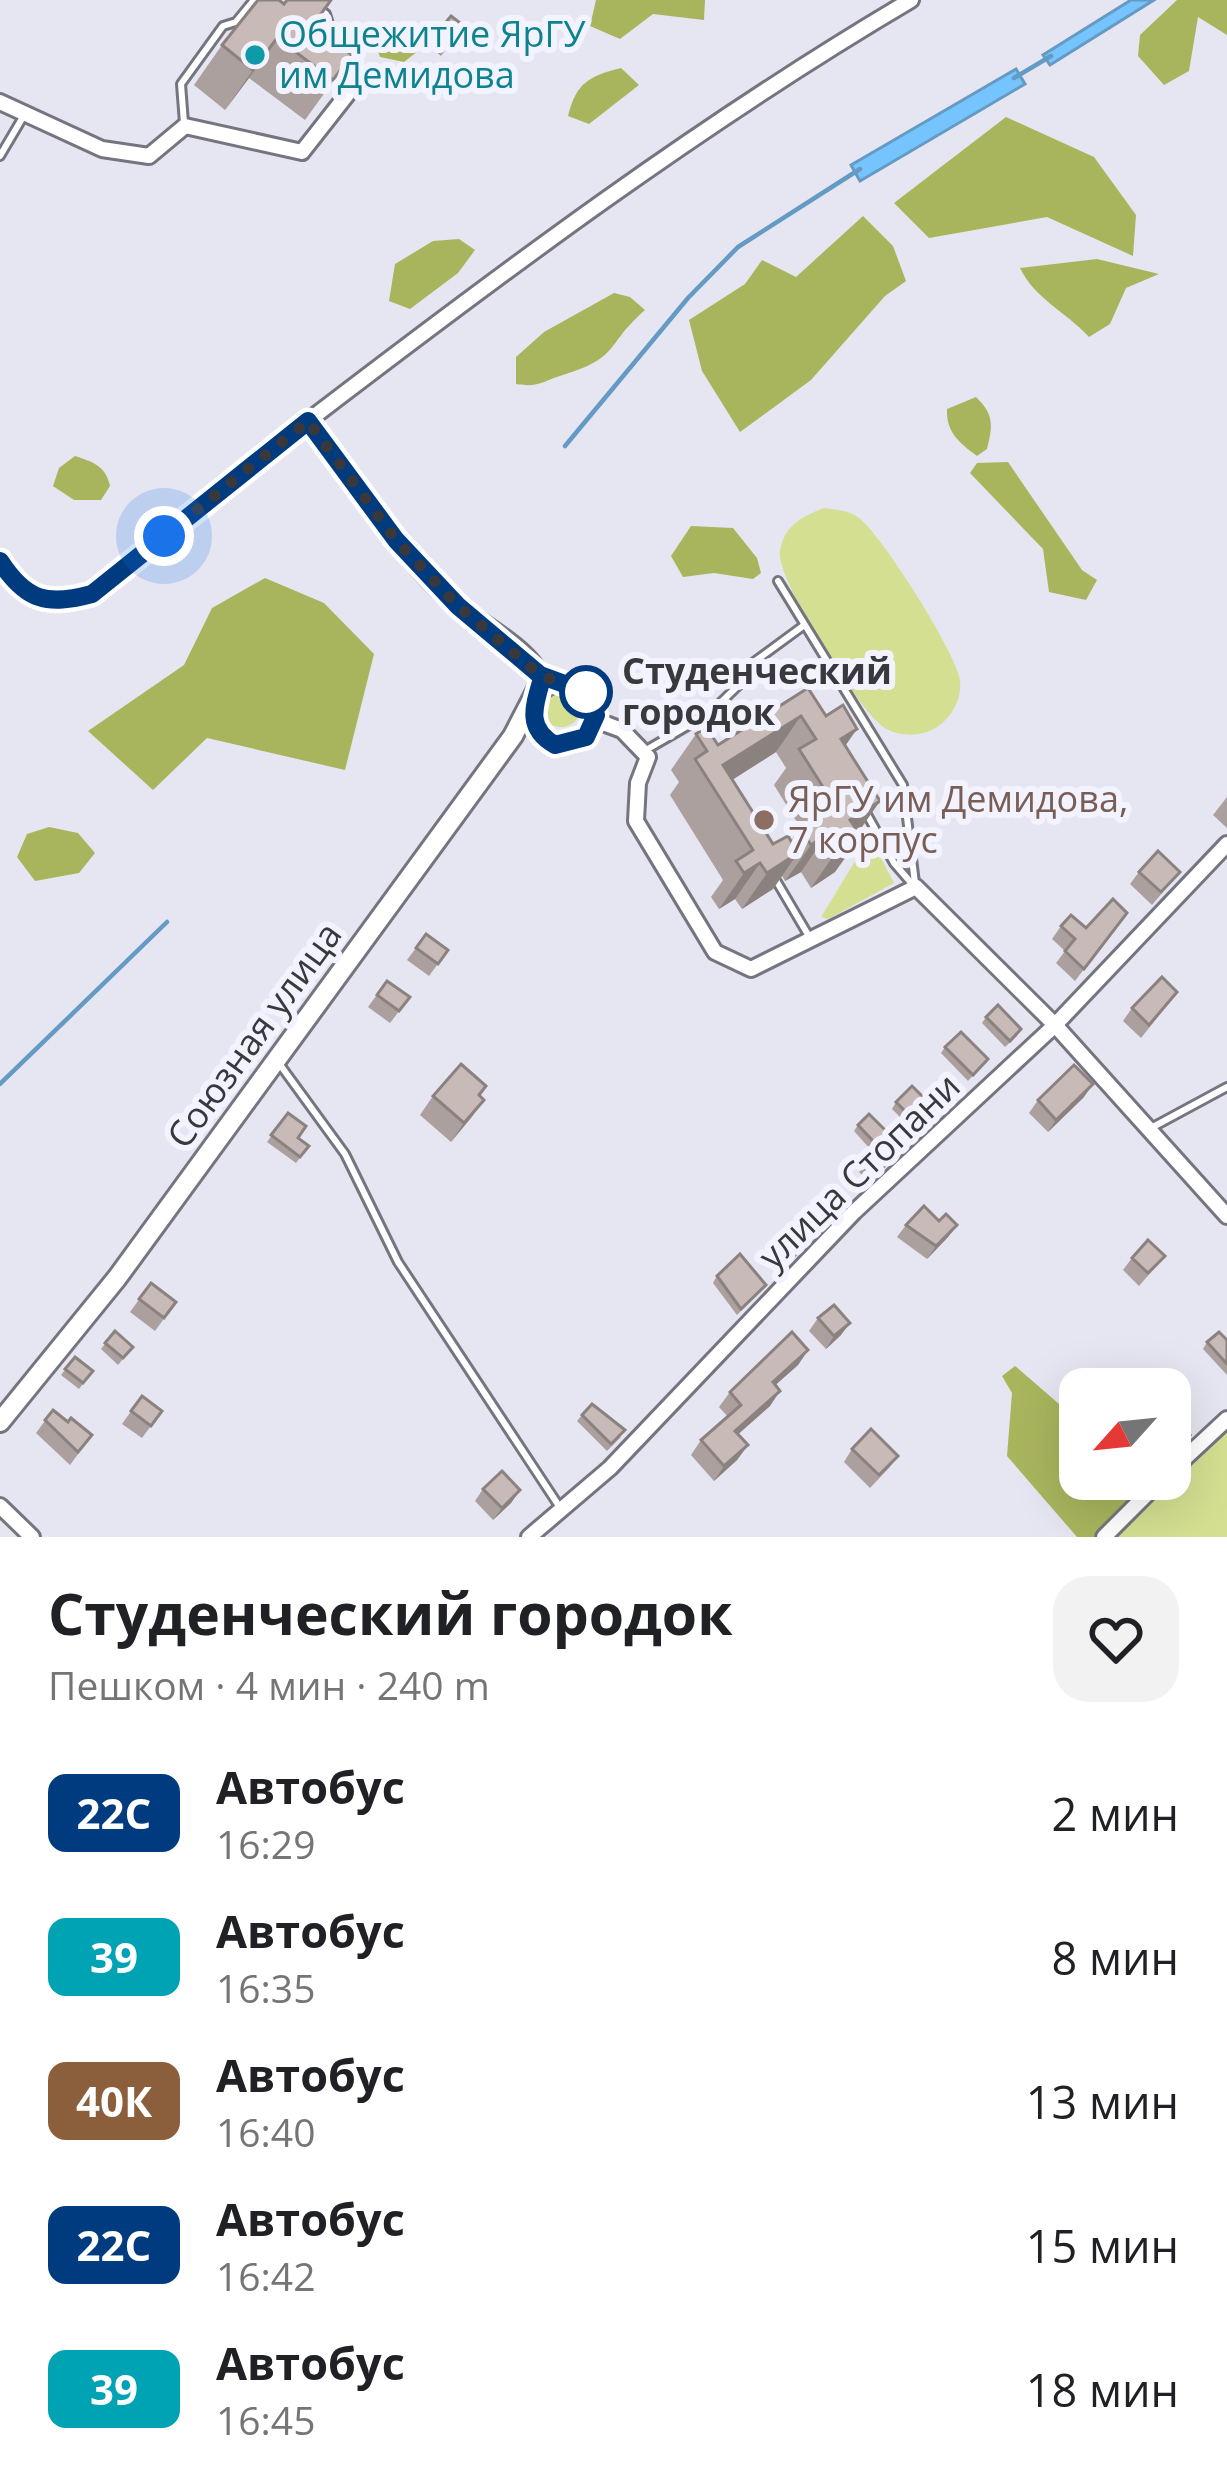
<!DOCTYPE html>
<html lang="ru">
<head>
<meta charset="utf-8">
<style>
	:root { --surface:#fff; --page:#f2f2f2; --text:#202124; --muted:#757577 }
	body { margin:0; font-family:"Open Sans",sans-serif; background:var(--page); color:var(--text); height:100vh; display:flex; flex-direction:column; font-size:45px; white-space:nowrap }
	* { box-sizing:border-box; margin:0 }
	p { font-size:39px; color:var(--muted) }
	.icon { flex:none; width:66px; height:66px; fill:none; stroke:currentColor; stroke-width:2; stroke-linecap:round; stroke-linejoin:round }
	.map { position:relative; height:1537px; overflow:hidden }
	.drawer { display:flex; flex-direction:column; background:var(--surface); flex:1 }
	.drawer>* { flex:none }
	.badge { padding:0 24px; border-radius:18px; font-size:42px; line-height:78px }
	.needle { width:78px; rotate:243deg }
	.fabs { position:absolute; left:1059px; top:1368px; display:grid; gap:24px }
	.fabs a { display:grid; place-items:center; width:132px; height:132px; border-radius:24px; background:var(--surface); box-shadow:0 12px 48px #0002; font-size:60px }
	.you { position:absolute; width:60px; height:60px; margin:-30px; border:9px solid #fff; border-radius:50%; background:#1a73e8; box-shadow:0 0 0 18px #1a73e833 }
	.map>.badge { position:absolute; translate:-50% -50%; box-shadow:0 0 0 6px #fff }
	.round { display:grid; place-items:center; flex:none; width:126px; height:126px; border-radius:36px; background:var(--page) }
	.summary { display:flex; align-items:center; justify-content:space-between; height:204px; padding:0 48px }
	h1 { font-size:57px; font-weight:700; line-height:90px }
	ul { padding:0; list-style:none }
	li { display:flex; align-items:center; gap:36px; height:144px; padding:0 48px }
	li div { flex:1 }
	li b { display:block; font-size:45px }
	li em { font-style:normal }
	li .badge { min-width:132px; font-weight:700; text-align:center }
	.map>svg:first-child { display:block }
	.green { fill:#d4df91 }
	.forest { fill:#a9b55d }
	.water { fill:#76c4fe; stroke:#649ac4; stroke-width:3 }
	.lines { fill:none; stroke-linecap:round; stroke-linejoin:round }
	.stream { stroke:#649ac4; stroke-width:4.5 }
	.lane-casing { stroke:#75757f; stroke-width:12 }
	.street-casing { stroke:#75757f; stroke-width:20 }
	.secondary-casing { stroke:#75757f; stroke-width:24 }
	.lane { stroke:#fff; stroke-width:6 }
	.street { stroke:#fff; stroke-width:14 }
	.secondary { stroke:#fff; stroke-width:18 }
	.wall { fill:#aba09d; fill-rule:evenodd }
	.shaded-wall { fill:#8b8280 }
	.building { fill:#c7bab7; stroke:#8b8280; stroke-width:3 }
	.line-casing { stroke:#fff; stroke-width:27 }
	.line { stroke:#003b80; stroke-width:18 }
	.walk { stroke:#39393d; stroke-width:12; stroke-dasharray:0 21.6 }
	.culture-dot { fill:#0f9aa8; stroke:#f3f3ff; stroke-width:4.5 }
	.stop-dot { fill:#fff; stroke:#003b80; stroke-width:6 }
	.education-dot { fill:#8d6e63; stroke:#f3f3ff; stroke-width:4.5 }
	.labels { text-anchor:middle; stroke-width:12; stroke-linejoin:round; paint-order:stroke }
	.culture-label { font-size:36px; fill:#0d838f; stroke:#f3f3ff; text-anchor:start }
	.stop-label { font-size:36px; font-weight:bold; fill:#39393d; stroke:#f3f3ff; text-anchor:start }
	.education-label { font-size:36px; fill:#785e54; stroke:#f3f3ff; text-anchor:start }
	.street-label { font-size:36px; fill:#39393d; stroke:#f3f3ff }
</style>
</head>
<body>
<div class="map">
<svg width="1227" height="1537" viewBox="0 0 1227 1537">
	<rect width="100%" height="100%" fill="#e5e6f1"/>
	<g class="green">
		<path d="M824,508C836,510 849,510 859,518C881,534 957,654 960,680C962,699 952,717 937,727C922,737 900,737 885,728C860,713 774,577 780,550C785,525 803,516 824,508Z"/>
		<circle cx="561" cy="707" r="20"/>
		<path d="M870,837L894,883L828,919L821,917Z"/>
		<path d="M1227,1431V1537H1117Z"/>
	</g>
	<g class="forest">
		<path d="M596,0H705L704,20L653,14L620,39L590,26Z"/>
		<path d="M1177,0H1227V35L1198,17L1189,71L1164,85L1138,56L1140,35Z"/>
		<path d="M395,23L412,34L418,51L404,62L380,57L372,34Z"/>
		<path d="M621,68L639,85L589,124L568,116C576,83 589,76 621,68Z"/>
		<path d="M1006,117L1094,157L1136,215L1133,256L1047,217L929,238L894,203Z"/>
		<path d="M863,216L893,246L906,281L885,296L811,380L740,432L702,371L689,320L745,284L762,260L796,277Z"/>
		<path d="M459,239L475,250L458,273L410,309L389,301L395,264L433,241Z"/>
		<path d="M1097,259L1159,274L1126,288L1110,324L1089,337C1065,311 1035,299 1020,268Z"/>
		<path d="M614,293L630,297L645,310C604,346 621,357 563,375C543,381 538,388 516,384V357L544,332Z"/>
		<path d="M976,397C994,414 993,426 987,449L977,456C960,443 946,433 947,409Z"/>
		<path d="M75,456C93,462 106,466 110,486L101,500H74L53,486L59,468Z"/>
		<path d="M1008,462L1082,570L1097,580L1086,600L1049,592L1043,549L970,473L977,463Z"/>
		<path d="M691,526L733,528L757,558L761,573L753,579L714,573L683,577L671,556Z"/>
		<path d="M265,578L324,603L374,654L345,770L207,738L153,790L88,731L184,665L212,608Z"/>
		<path d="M49,827L78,833L95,853L79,873L35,881L17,857L27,834Z"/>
		<path d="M1015,1366L1080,1422V1479H1135L1143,1487L1095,1537H1077L1007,1456L1012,1393L1002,1376Z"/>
	</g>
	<g class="water">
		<path d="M1131,0H1154L1050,65L1043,55Z"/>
		<path d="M1016,69L1025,84L860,181L851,165Z"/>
	</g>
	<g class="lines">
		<g class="stream">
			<path d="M1014,78L1051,56"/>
			<path d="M565,446L688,298L738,247L860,169"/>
			<path d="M0,1084L167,922"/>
		</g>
		<g class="lane-casing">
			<g id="lane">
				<path d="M306,0L326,14L335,44"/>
				<path d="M340,63L353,87"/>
				<path d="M184,123L181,84L223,26L236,22L254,0"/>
				<path d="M0,156L23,117"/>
				<path d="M778,581L903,785L915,883"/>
				<path d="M646,750L710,713L747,677L754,662L803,626"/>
				<path d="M865,811L894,863L913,885"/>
				<path d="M774,877L810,938"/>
				<path d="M278,1062L345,1154L398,1262L559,1506"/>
				<path d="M1151,1128L1227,1087"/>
			</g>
		</g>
		<g class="street-casing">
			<g id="street">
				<path d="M0,102L102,149L149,156L185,126L302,152L353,87"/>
				<path d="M308,421C504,271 699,125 911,0"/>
				<circle cx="564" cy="714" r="31"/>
				<path d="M595,720L622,730L648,757L638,783L636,821L715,952L751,969L916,887L1055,1025L1227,1216"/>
				<path d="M1170,1472L1227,1419"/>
				<path d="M0,1506L32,1537"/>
				<path d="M529,1537L610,1468L854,1212L1055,1025L1227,844"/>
				<path d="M1104,1537L1162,1479"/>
			</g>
		</g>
		<g class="secondary-casing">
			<path id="secondary" d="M0,561C26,601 48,605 92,594L308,421C356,485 400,555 460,608C484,628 533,652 541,682L513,736L117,1278L0,1422"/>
		</g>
		<use href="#lane" class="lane"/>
		<use href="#street" class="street"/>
		<use href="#secondary" class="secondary"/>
	</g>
	<g class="wall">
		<path d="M451,16L464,26L441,56L429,46Z"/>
		<path d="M314,26L352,55L305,120L249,78L225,110L194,85L222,45Z"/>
		<path d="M808,688L880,801L858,832L835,872L811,888L801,872L785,881L782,876L773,889L742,909L735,899L719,909L711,897L723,880L670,795L679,782L671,770L696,734L718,745ZM776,752L786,768L774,785L800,827L791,841L773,844L733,779Z"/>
		<path d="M1227,797V828L1213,815Z"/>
		<path d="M1139,872H1180L1152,905L1130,884Z"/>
		<path d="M1127,913L1075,981L1056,963L1065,951L1052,939L1061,926L1086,928Z"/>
		<path d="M416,948L448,950L429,976L407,960Z"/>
		<path d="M387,981L410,997L390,1023L368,1007Z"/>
		<path d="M1168,1004L1141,1038L1123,1021L1132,1008Z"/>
		<path d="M986,1017L1017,1036L1005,1047L982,1023Z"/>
		<path d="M945,1047L988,1059L968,1081L941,1053Z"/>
		<path d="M433,1096H480L484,1100L451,1142L420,1115Z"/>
		<path d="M1084,1097L1048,1132L1029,1113L1038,1100Z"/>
		<path d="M896,1102L937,1111L916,1133L892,1109Z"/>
		<path d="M288,1113L298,1138L309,1146L296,1163L267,1142Z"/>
		<path d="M858,1125L887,1132L871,1150L854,1131Z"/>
		<path d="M899,1150L890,1163L869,1182L859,1172L868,1160Z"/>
		<path d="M939,1221L957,1225L948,1237L927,1259L897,1237L906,1225Z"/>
		<path d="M776,1245L803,1247L786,1266L772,1251Z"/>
		<path d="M1165,1256L1139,1286L1123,1270L1132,1258Z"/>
		<path d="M717,1276L761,1291L737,1315L713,1283Z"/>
		<path d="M151,1283L176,1302L155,1331L130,1312Z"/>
		<path d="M818,1318L841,1335L826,1349L809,1331Z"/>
		<path d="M115,1331L133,1347L118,1365L101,1349Z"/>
		<path d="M1227,1340V1375L1203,1349L1207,1342Z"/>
		<path d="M808,1350L798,1365L775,1385L770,1406L738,1434L748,1445L737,1460L714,1481L691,1455L701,1440L728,1417L719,1407L730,1392Z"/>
		<path d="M75,1357L93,1371L79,1389L61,1375Z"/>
		<path d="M142,1396L162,1411L142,1438L122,1424Z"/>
		<path d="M53,1410L68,1422L92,1435L70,1465L36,1433Z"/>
		<path d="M582,1415L621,1437L607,1451L577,1421Z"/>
		<path d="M852,1449L898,1456L889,1468L870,1488L844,1462Z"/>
		<path d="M483,1489L520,1490L511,1503L493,1520L475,1501Z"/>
	</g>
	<g class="shaded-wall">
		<path d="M277,38L249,78L225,110L253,70Z"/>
		<path d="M801,716L776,752L715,791L723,765Z"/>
		<path d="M857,729L832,765L841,739Z"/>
		<path d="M880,801L855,837L850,820Z"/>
		<path d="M826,835L801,872L785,881L811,845Z"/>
		<path d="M861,836L835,872L811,888L836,852Z"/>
		<path d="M798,853L773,889L742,909L767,873Z"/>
		<path d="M760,863L735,899L719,909L744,873Z"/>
		<path d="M1093,1084L1084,1097L1048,1132L1056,1120Z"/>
		<path d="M484,1100L471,1118L451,1142L464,1123Z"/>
		<path d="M899,1150L890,1163L869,1182L878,1170Z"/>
		<path d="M957,1225L948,1237L927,1259L936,1246Z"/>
		<path d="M850,1323L841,1335L826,1349L834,1336Z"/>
		<path d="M808,1350L798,1365L762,1397L773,1382Z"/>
		<path d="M780,1391L770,1406L725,1446L735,1431Z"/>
		<path d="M748,1445L737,1460L714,1481L724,1466Z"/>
		<path d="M520,1490L511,1503L493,1520L502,1508Z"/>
	</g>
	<g class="building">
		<path d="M258,0H279L284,4L287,0H331L313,25L352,55L333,80L277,38L253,70L222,45Z"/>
		<path d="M451,16L464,26L450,43L437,33Z"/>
		<path d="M808,688L826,716L843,705L857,729L841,739L880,801L850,820L861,836L836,852L826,835L811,845L800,828L835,806L799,749L816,739L801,716L723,765L773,844L788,836L798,853L767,873L760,863L744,873L736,861L753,850L695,759L707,751L696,734L706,727L718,745Z"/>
		<path d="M1158,851L1180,872L1161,892L1139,872Z"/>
		<path d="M1113,899L1127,913L1084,969L1065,951L1075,939L1061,926L1071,915L1086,928Z"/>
		<path d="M426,934L448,950L438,964L416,948Z"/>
		<path d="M1162,977L1177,992L1149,1025L1132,1008Z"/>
		<path d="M387,981L410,997L399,1011L377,995Z"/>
		<path d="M998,1005L1021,1029L1010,1041L986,1017Z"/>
		<path d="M961,1032L988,1059L973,1075L945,1047Z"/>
		<path d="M461,1064L486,1086L479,1095L484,1100L464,1123L433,1096Z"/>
		<path d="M1074,1065L1093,1084L1056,1120L1038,1100Z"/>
		<path d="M912,1086L937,1111L921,1127L896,1102Z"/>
		<path d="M288,1113L306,1126L298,1138L309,1146L300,1157L271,1135Z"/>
		<path d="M869,1114L887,1132L876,1144L858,1125Z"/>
		<path d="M888,1139L899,1150L878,1170L868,1160Z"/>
		<path d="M924,1206L939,1221L946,1214L957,1225L936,1246L906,1225Z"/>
		<path d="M789,1232L803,1247L790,1260L776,1245Z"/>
		<path d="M1148,1240L1165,1256L1148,1273L1132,1258Z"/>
		<path d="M740,1254L766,1285L741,1309L717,1276Z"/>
		<path d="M151,1283L176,1302L164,1318L139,1299Z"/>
		<path d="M834,1305L850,1323L834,1336L818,1318Z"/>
		<path d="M115,1331L133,1347L123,1358L105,1343Z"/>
		<path d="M792,1332L808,1350L773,1382L780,1391L735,1431L748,1445L724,1466L701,1440L741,1405L730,1392Z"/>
		<path d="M1219,1332L1227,1340V1364L1207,1342Z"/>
		<path d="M75,1357L93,1371L83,1383L65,1369Z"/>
		<path d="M142,1396L162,1411L151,1426L131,1411Z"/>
		<path d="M592,1404L625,1430L611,1444L582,1415Z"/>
		<path d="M53,1410L68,1422L71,1418L92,1435L78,1452L45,1420Z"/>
		<path d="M1170,1416L1190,1435L1175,1450L1170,1444Z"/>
		<path d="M871,1429L898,1456L879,1475L852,1449Z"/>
		<path d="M502,1471L520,1490L502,1508L483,1489Z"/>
	</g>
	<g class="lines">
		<g class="line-casing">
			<path id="line" d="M0,561C26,601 47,606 92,594L308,421L396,540L458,606L540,675L586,692L596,715L586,737L555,745C527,729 533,709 541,682"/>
		</g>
		<use href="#line" class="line"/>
		<path class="walk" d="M164,536L308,421L396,540L458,606L540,675L586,692"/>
	</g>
	<circle class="culture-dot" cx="255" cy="55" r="12"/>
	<circle class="stop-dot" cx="586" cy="692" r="24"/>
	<circle class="education-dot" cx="764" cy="820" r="12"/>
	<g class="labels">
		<g class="culture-label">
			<text x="279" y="47">Общежитие ЯрГУ<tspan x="279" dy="41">им Демидова</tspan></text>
		</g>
		<g class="stop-label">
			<text x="622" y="684">Студенческий<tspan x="622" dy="41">городок</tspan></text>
		</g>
		<g class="education-label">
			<text x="788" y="812">ЯрГУ им Демидова,<tspan x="788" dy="41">7 корпус</tspan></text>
		</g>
		<g class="street-label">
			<text transform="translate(254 1035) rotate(-54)" y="13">Союзная улица</text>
			<text transform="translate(859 1171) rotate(-44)" y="13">улица Стопани</text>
		</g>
	</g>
</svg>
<div class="fabs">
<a><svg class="needle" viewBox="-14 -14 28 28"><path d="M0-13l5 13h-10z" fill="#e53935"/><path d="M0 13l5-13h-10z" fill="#757577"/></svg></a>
</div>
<div class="you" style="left:164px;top:536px"></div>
</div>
<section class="drawer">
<div class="summary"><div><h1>Студенческий городок</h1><p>Пешком · 4 мин · 240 m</p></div><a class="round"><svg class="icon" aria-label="heart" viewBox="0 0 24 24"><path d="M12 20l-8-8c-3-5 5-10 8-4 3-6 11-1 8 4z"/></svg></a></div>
<ul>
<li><span class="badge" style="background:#003b80;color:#fff">22С</span><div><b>Автобус</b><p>16:29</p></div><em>2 мин</em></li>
<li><span class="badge" style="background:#00a3b4;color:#fff">39</span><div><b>Автобус</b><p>16:35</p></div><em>8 мин</em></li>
<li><span class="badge" style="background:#8b5e3c;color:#fff">40К</span><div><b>Автобус</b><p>16:40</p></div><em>13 мин</em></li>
<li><span class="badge" style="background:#003b80;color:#fff">22С</span><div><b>Автобус</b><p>16:42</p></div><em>15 мин</em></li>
<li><span class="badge" style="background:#00a3b4;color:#fff">39</span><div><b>Автобус</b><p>16:45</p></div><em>18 мин</em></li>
</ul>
</section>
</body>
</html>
